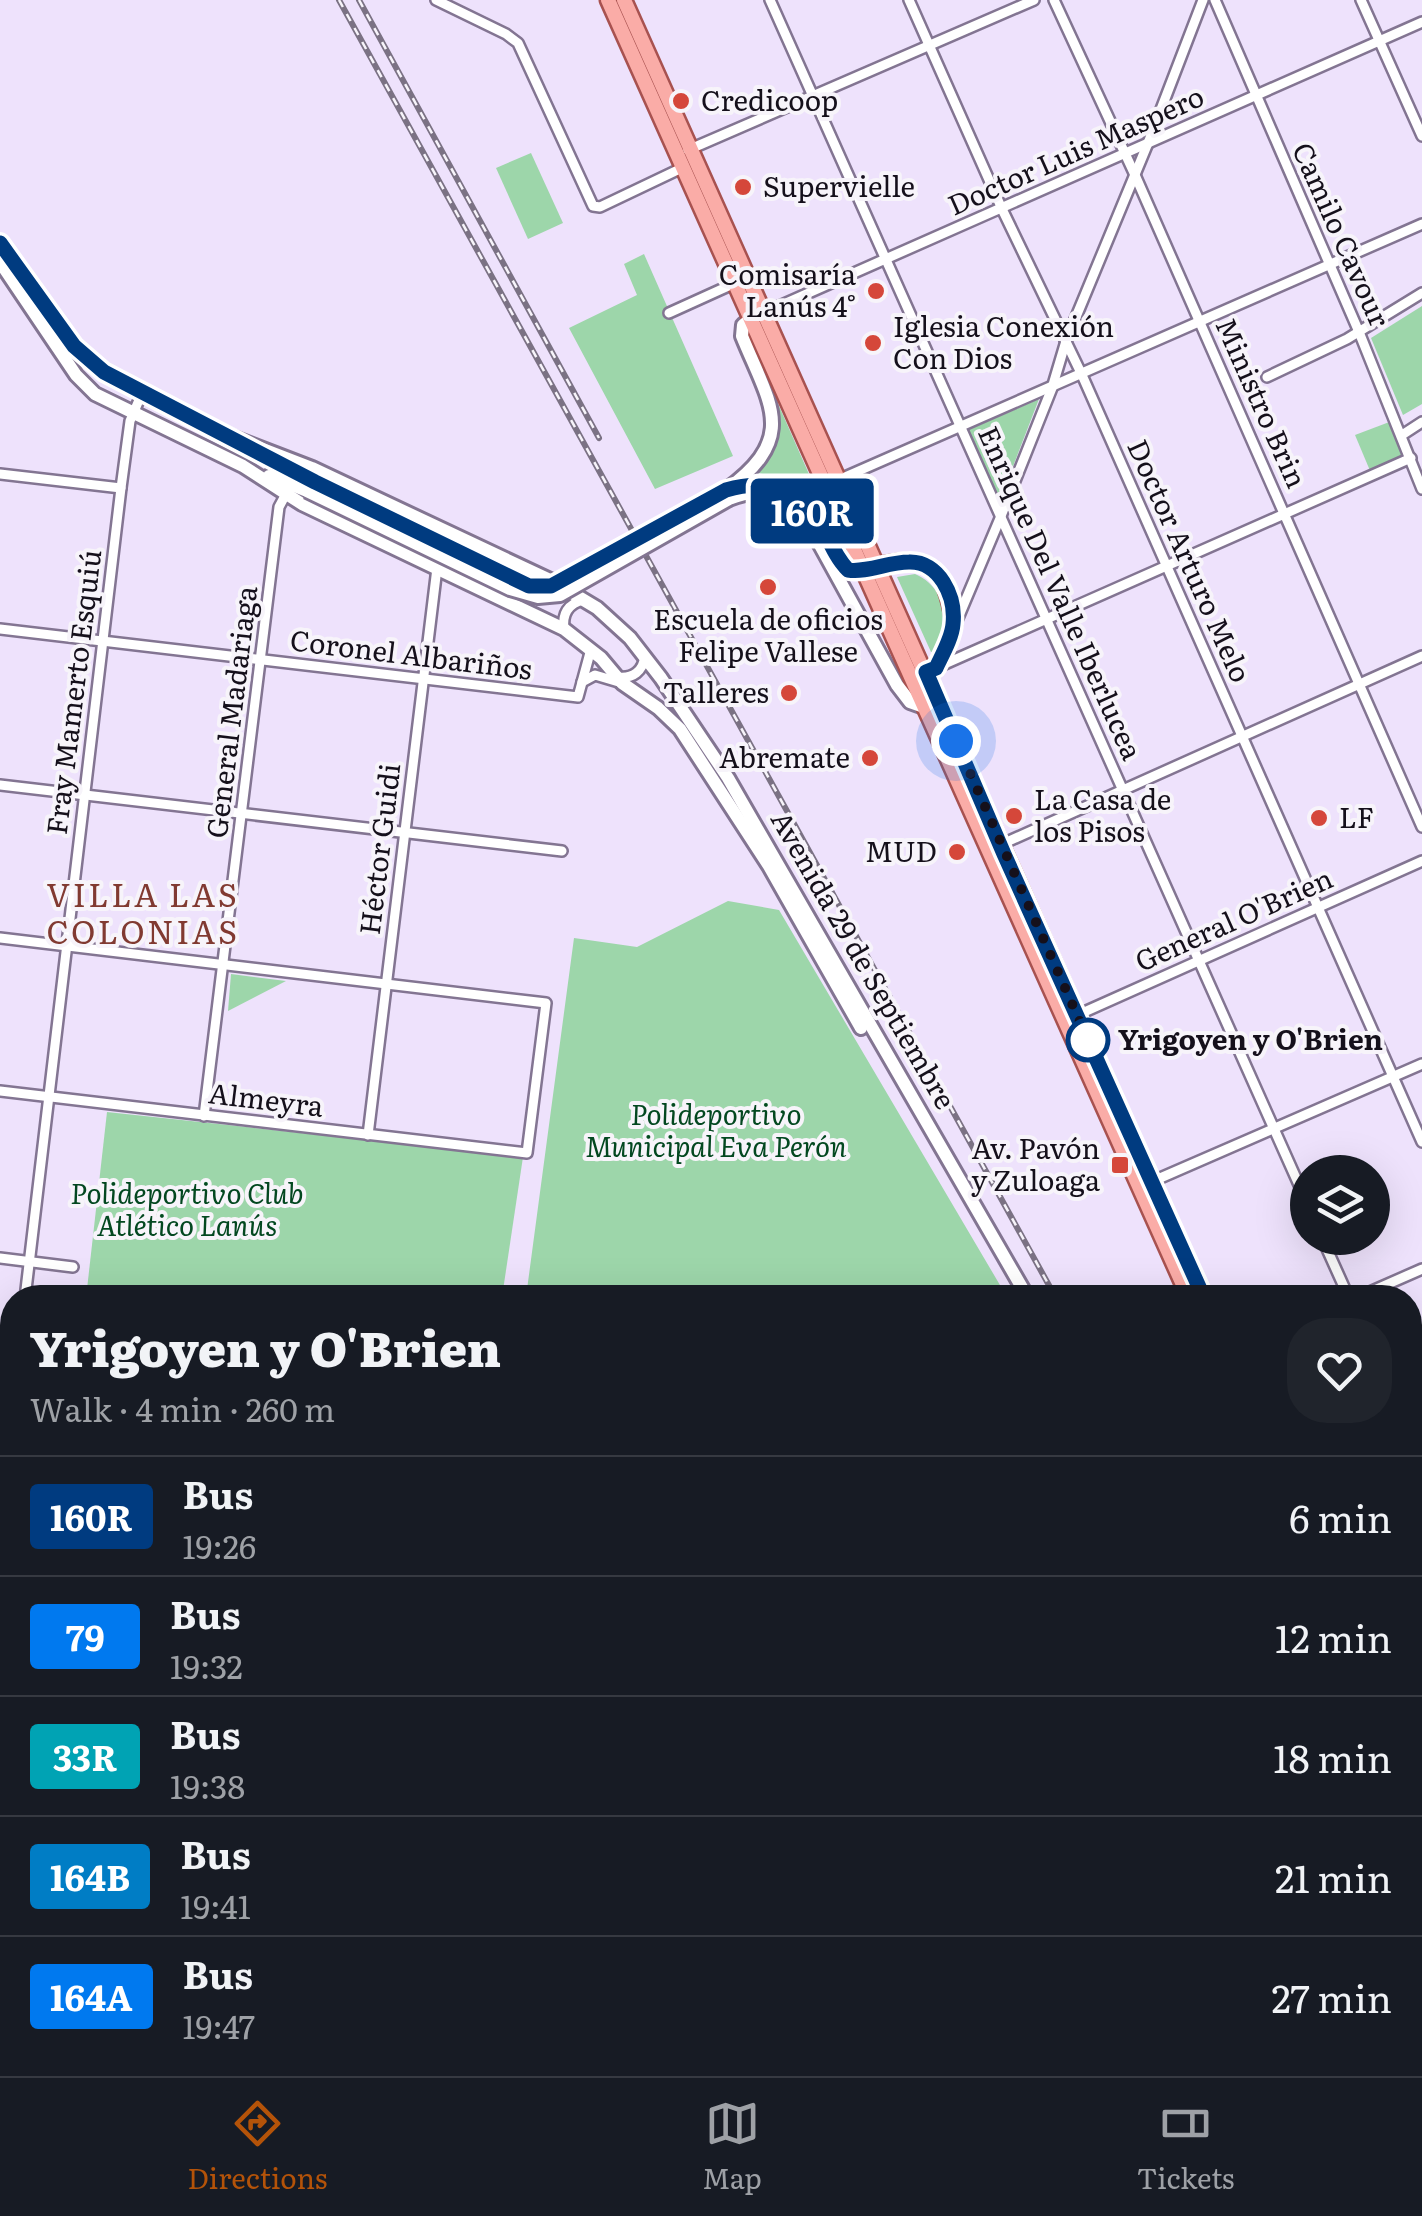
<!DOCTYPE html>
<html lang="en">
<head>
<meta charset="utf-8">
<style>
	:root { --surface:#171b24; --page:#20242c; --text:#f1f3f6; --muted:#9ea1a6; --line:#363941; --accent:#b45309 }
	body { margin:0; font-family:Literata,serif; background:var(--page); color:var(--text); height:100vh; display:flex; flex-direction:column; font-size:38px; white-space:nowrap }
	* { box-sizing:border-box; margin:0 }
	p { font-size:32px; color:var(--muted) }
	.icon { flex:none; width:55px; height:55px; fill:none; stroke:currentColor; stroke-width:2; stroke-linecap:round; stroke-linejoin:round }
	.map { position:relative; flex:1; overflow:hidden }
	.drawer { position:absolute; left:0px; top:1285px; width:1422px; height:792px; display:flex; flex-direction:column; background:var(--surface); border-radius:40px 40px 0 0; box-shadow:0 10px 40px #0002 }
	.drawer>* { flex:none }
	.badge { padding:0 20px; border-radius:8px; font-size:35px; line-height:65px }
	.tools { position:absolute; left:1290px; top:1155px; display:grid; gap:20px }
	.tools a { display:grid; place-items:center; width:100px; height:100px; border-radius:50%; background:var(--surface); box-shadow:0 10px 40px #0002; font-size:50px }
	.you { position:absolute; width:50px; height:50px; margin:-25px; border:8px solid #fff; border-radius:50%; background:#1a73e8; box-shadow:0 0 0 15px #1a73e833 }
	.map>.badge { position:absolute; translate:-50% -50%; box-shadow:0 0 0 5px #fff }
	.round { display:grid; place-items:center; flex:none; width:105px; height:105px; border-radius:40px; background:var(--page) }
	.headline { display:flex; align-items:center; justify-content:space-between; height:170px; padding:0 30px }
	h1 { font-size:48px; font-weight:800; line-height:75px }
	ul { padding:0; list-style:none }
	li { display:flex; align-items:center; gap:30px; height:120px; padding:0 30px; border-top:2px solid var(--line) }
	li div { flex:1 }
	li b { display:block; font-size:38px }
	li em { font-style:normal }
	li .badge { min-width:110px; font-weight:700; text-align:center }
	.dock { display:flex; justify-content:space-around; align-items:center; height:140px; border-top:2px solid var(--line); background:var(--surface); font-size:28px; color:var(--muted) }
	.dock a { display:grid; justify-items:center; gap:5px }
	.dock .on { color:var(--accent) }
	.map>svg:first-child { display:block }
	.green { fill:#9dd6aa }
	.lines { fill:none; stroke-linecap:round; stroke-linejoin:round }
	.street-casing { stroke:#837592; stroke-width:14 }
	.secondary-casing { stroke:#837592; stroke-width:18 }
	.primary-casing { stroke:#a85250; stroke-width:19 }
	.street { stroke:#fff; stroke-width:9 }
	.secondary { stroke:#fff; stroke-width:12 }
	.primary { stroke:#faaca7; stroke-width:14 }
	.rail-casing { stroke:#7b7284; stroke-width:6 }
	.rail { stroke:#f7f4fa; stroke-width:2.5; stroke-dasharray:8; stroke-linecap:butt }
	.secondary-bridge-casing { stroke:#837592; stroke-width:18; stroke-linecap:butt }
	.secondary-bridge { stroke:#fff; stroke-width:12 }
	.line-casing { stroke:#fff; stroke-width:22 }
	.line { stroke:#003b80; stroke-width:15 }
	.walk { stroke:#15101b; stroke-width:10; stroke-dasharray:0 18 }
	.poi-dot { fill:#d5473a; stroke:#f7f4fa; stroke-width:4 }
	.stop-dot { fill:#fff; stroke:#003b80; stroke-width:5 }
	.labels { text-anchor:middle; stroke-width:8; stroke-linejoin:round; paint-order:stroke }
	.poi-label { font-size:28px; fill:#15101b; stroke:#f7f4fa; text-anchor:start }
	.street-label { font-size:28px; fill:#15101b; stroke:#f7f4fa }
	.stop-label { font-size:28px; font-weight:bold; fill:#15101b; stroke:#f7f4fa; text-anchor:start }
	.park-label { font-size:28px; font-style:italic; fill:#034820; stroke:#f7f4fa }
	.quarter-label { font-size:32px; letter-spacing:2.5px; fill:#813a31; stroke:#f7f4fa }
</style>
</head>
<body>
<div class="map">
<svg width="1422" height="2076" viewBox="0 0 1422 2076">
	<rect width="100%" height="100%" fill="#eee2fc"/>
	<g class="green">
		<path d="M531,153L563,223L528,239L496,168Z"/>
		<path d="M644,254L733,456L655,489L569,328L637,295L624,264Z"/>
		<path d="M1422,306V404L1403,415L1371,338Z"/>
		<path d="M761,365L845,556L808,494L781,477L757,473C787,429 778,412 761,365Z"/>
		<path d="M1039,399L1000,500L968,430Z"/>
		<path d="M1392,421L1406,456L1371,473L1355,435Z"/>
		<path d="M915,574C935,582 950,606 946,628C945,636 939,645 936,652H931L897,577Z"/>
		<path d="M728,901L779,910L1007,1297H526L574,938L637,947Z"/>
		<path d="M231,974L286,981L228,1011Z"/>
		<path d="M107,1112L523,1157L502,1297L86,1298Z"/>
	</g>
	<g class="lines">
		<g class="street-casing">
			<g id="street">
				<path d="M436,0L506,34L518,43L593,206L600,207L684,167"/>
				<path d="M770,0L1308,1205"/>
				<path d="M909,0L1002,209L1082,375L1422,1142"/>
				<path d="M1054,0L1135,175L1422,827"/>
				<path d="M1215,0L1359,332L1422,489"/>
				<path d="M1361,0L1422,136"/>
				<path d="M688,150L1034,0"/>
				<path d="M669,313L733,284"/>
				<path d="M761,314L1422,22"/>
				<path d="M1267,377L1347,339L1422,293"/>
				<path d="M1402,435L1422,422"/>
				<path d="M0,474L121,488"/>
				<path d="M838,480L1422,224"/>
				<path d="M0,629L578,697L591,649"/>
				<path d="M564,629C562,614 568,604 583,600"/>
				<path d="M938,667L1411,458"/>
				<path d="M937,668L1001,516L1052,388L1066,341L1148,143L1203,0"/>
				<path d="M618,677C633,679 643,671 645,656"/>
				<path d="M582,682L595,675L622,683"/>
				<path d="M0,785L562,851"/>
				<path d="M1000,845L1422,656"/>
				<path d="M0,938L546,1003L527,1153L0,1091"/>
				<path d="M1073,1017L1422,861"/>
				<path d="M204,1116L279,507L286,494"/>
				<path d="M368,1135L437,568"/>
				<path d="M1151,1182L1422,1064"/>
				<path d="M1322,1238L1349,1298"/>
				<path d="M0,1258L73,1267"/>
				<path d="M25,1298L121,488L130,421L142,393"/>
				<path d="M1356,1298L1422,1269"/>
				<path d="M1410,1437L1422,1465"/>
				<path d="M1410,1479L1422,1474"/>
				<path d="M0,1520L12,1408"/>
				<path d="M0,1549L12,1551"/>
				<path d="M1410,1601L1422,1596"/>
				<path d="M0,1708L12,1710"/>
				<path d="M0,1877L12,1879"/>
				<path d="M0,2034L12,2035"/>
				<path d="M247,2065L338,2076"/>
				<path d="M91,2076L92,2065"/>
				<path d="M413,2076L414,2065"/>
				<path d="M572,2076L574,2065"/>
				<path d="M731,2076L732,2065"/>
				<path d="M891,2076L893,2065"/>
				<path d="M1048,2076L1050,2065"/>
				<path d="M1257,2076L1262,2065"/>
				<path d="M1310,2076L1311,2065"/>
			</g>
		</g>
		<g class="secondary-casing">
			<g id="secondary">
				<path d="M0,243L74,346L104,372L234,438L312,468L552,581L597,608L630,638L661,678L728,778L1028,1298"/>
				<path d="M0,262L76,375L95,394L243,466L302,504L564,629L601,658L622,683L658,708L680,729L769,866L861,1028"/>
				<path d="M285,465L315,483"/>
				<path d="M269,476L307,491"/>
				<path d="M777,487C813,499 825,533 842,564L848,570L861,571"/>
				<path d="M726,490C799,437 770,405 742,336L743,325L749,320"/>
				<path d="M729,499C758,487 781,491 803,514L897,685L910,702L924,707"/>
				<path d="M1410,2032L1422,2059"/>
			</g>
		</g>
		<g class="primary-casing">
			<g id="primary">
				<path d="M608,0L1189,1298"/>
				<path d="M624,0L1204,1298"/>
				<path d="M871,567C932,552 944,567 954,624"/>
				<path d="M1410,1762L1422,1789"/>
				<path d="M1410,1805L1422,1833"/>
			</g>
		</g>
		<use href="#street" class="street"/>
		<use href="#secondary" class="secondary"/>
		<use href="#primary" class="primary"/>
		<g class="rail-casing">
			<g id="rail">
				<path d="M339,0L1056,1298"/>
				<path d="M359,0L599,438"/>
				<path d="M1410,1950L1422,1977"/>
				<path d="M1410,1980L1422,2006"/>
			</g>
		</g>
		<use href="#rail" class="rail"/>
		<g class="secondary-bridge-casing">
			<g id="secondary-bridge">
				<path d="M315,483L516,581L542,588L563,581L726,490"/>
				<path d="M307,491L510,589L538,597L560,595L729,499"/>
			</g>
		</g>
		<use href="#secondary-bridge" class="secondary-bridge"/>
	</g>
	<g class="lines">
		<g class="line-casing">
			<path id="line" d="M0,243L74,346L104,372L315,482L529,586H551L726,490C768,478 802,488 823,528C830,542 836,558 848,570C867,573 888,562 909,562C939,561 956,596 953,624C952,638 942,655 936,668L926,672L1004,854L1204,1298"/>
		</g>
		<use href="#line" class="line"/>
		<path class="walk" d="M956,741L1092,1049L1088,1040"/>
	</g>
	<g class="poi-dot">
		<circle cx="681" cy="101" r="10"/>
		<circle cx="743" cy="187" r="10"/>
		<circle cx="876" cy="291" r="10"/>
		<circle cx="873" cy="343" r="10"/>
		<circle cx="768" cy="587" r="10"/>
		<circle cx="789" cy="693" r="10"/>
		<circle cx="870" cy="758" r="10"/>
		<circle cx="1014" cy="816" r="10"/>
		<circle cx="1319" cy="818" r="10"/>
		<circle cx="957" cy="852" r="10"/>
		<rect x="1110" y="1155" width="20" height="20" rx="5"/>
	</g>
	<circle class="stop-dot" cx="1088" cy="1040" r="20"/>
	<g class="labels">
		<g class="poi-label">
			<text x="701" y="111">Credicoop</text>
			<text x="763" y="197">Supervielle</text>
			<text x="856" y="285" text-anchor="end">Comisaría<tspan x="856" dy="32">Lanús 4°</tspan></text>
			<text x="893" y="337">Iglesia Conexión<tspan x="893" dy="32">Con Dios</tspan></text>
			<text x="768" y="630" text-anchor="middle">Escuela de oficios<tspan x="768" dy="32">Felipe Vallese</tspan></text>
			<text x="769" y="703" text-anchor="end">Talleres</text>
			<text x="850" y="768" text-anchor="end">Abremate</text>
			<text x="1034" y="810">La Casa de<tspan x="1034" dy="32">los Pisos</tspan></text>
			<text x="1339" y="828">LF</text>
			<text x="937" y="862" text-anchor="end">MUD</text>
			<text x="1100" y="1159" text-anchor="end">Av. Pavón<tspan x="1100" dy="32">y Zuloaga</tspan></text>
		</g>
		<g class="street-label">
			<text transform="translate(1076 151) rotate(-24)" y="10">Doctor Luis Maspero</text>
			<text transform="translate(1341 235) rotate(66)" y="10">Camilo Cavour</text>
			<text transform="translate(1261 403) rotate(66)" y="10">Ministro Brin</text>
			<text transform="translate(1189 561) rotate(66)" y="10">Doctor Arturo Melo</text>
			<text transform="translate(1060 593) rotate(66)" y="10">Enrique Del Valle Iberlucea</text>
			<text transform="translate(411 655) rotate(7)" y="10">Coronel Albariños</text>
			<text transform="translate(74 692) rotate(-83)" y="10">Fray Mamerto Esquiú</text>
			<text transform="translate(232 712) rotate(-83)" y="10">General Madariaga</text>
			<text transform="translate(380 849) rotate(-83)" y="10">Héctor Guidi</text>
			<text transform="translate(1234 920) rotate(-24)" y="10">General O'Brien</text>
			<text transform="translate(863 960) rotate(60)" y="10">Avenida 29 de Septiembre</text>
			<text transform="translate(266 1100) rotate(7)" y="10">Almeyra</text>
		</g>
		<g class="stop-label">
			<text x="1118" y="1050">Yrigoyen y O'Brien</text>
		</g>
		<g class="park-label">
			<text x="716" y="1125">Polideportivo<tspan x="716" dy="32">Municipal Eva Perón</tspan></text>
			<text x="187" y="1204">Polideportivo Club<tspan x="187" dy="32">Atlético Lanús</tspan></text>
		</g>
		<g class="quarter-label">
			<text x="143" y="907">VILLA LAS<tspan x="143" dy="37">COLONIAS</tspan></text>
		</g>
	</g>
</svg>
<div class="tools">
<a><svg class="icon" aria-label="layers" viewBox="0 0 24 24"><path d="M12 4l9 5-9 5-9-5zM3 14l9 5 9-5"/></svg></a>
</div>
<div class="you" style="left:956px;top:741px"></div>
<b class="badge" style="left:812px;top:511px;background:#003b80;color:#fff">160R</b>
<section class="drawer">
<div class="headline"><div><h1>Yrigoyen y O'Brien</h1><p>Walk · 4 min · 260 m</p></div><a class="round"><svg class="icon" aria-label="heart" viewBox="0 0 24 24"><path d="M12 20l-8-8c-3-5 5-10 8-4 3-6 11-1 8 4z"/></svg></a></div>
<ul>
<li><span class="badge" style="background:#003b80;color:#fff">160R</span><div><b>Bus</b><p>19:26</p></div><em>6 min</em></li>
<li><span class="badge" style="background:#0079ef;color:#fff">79</span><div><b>Bus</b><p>19:32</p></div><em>12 min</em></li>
<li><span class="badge" style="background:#00a3b4;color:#fff">33R</span><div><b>Bus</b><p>19:38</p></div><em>18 min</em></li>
<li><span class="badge" style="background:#007dc5;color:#fff">164B</span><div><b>Bus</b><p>19:41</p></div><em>21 min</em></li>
<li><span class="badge" style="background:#0079ef;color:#fff">164A</span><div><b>Bus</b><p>19:47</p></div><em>27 min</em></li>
</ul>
</section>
</div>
<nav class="dock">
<a class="on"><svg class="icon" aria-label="directions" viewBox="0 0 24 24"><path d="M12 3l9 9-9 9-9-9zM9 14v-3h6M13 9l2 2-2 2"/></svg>Directions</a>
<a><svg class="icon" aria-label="map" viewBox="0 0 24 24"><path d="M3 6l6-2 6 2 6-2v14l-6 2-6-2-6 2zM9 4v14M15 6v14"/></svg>Map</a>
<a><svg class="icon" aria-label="tickets" viewBox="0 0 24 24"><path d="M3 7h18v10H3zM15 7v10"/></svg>Tickets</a>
</nav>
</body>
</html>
